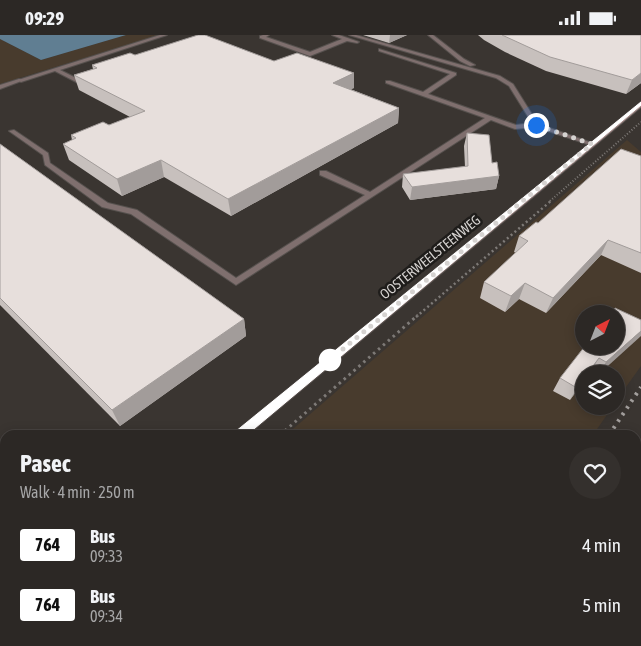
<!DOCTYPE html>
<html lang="en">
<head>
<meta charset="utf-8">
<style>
	:root { --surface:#2c2825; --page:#34302d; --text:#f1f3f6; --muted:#a6a6a7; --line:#484442 }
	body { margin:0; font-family:"Asap Condensed",sans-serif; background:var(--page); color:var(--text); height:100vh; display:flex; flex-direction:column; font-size:19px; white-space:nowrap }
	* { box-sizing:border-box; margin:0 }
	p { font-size:16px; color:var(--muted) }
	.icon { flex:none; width:28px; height:28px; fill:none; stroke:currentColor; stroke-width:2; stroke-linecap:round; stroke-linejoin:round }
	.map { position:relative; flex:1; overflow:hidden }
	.drawer { position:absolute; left:0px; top:395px; width:641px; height:216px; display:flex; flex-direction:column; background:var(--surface); border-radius:15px 15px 0 0; box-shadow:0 2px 12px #0003,0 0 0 1px var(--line) }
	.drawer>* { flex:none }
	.badge { padding:0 10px; border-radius:4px; font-size:18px; line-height:32px }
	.needle { width:32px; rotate:42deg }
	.tools { position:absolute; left:575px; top:270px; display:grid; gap:10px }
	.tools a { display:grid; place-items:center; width:50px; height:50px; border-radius:50%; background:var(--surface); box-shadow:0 2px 12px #0003,0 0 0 1px var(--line); font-size:25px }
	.you { position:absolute; width:25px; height:25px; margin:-12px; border:4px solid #fff; border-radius:50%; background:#1a73e8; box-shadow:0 0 0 8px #1a73e833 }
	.map>.badge { position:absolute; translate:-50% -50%; box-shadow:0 0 0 2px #fff }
	.round { display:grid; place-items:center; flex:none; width:52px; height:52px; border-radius:26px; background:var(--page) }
	.headline { display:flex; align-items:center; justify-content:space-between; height:85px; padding:0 20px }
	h1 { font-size:24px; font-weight:700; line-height:38px }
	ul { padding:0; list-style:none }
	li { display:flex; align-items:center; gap:15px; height:60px; padding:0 20px }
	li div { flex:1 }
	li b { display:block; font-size:19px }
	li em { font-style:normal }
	li .badge { min-width:55px; font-weight:700; text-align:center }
	.status { display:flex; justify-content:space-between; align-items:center; height:35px; padding:0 25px; background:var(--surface); direction:ltr }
	.status svg { height:14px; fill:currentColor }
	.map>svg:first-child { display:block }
	.industrial { fill:#483b2d; fill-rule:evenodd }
	.water { fill:#607e92 }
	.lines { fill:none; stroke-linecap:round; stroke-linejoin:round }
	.service-casing { stroke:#56514e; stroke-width:2 }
	.minor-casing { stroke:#56514e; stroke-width:2 }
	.secondary-casing { stroke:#56514e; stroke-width:2 }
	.path-far3 { stroke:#7e7a77; stroke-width:2; stroke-dasharray:1 2; stroke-linecap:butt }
	.path-far2 { stroke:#7e7a77; stroke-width:2.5; stroke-dasharray:2 3; stroke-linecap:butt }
	.path-far1 { stroke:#7e7a77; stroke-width:3; stroke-dasharray:2.5 4; stroke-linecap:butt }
	.path { stroke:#7e7a77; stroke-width:4.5; stroke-dasharray:3 5; stroke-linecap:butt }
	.service { fill:#7f6f6e; fill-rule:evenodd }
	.minor { fill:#7f6f6e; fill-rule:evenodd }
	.secondary { fill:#a88f8d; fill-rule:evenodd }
	.rail-far1 { stroke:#a4a09e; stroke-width:4; stroke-dasharray:2.5 5.5; stroke-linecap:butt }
	.rail { stroke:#a4a09e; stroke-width:5; stroke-dasharray:3 7; stroke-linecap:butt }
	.wall { fill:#c7c0bd }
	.shaded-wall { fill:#a29c9a }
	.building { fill:#e7dfdc; stroke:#a29c9a }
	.line { fill:#fff; stroke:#fff }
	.walk { stroke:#d5d2d0; stroke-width:5; stroke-dasharray:0 9 }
	.stop-dot { fill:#fff; stroke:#fff; stroke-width:2.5 }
	.labels { text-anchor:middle; stroke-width:5; stroke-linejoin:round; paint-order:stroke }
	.street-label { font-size:14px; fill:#d5d2d0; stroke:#1f1d1b }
</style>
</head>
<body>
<div class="status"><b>09:29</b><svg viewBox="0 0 49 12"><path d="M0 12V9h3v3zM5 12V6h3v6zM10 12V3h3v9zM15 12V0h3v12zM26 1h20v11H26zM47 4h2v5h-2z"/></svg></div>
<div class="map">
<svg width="641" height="611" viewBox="0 0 641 611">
	<rect width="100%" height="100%" fill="#3a3531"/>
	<g class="industrial">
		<path d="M126,0H160L0,49V4L41,25Z"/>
		<path d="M627,105L641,117V331L616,366V339H584V371H613L593,400H286ZM584,279H616V311H584Z"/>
		<path d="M47,606H296L284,611H41Z"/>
	</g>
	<path class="water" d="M0,0H126L41,25L0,4Z"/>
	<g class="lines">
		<g class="service-casing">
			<g id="service">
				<path d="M160,0H167L60,35L86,48V50H82L55,36L21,47L18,45Z"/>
				<path d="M263,0H269L266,2L310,17L342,4L332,0H339L359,7L357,8L347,6L310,21L260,3V1Z"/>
				<path d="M349,0H356L500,41L513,49L538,89L595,109L590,110L536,92L515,94L491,85L236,250L131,179L102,172L45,130L43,120L9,96L14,95L48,118L50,128L108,168L137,175L236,243L365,160L320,140V136H326L370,157L485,83L386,48V46H390L423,57L450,39L379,16V14L456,38V40L428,59L516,90L532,88L509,51L496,43Z"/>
				<path d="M428,0H433L464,24L475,30L470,31L460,26Z"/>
			</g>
		</g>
		<g class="minor-casing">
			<path id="minor" d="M19,44L24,45L0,54V50Z"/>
		</g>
		<g class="secondary-casing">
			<g id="secondary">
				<path d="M641,67V72L247,400H233L235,397Z"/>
				<path d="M5,585V601L0,603V587Z"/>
			</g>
		</g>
		<path class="path-far3" d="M550,166L641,87"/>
		<path class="path-far2" d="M416,282L552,165"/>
		<path class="path-far1" d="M280,400L418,280"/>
		<g class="path">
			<path d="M0,563L4,561L5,563"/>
			<path d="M35,611L41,606"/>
		</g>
		<use href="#service" class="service"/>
		<use href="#minor" class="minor"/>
		<use href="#secondary" class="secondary"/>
		<path class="rail-far1" d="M609,400L641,352"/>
		<g class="rail">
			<path d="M0,481L5,488"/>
			<path d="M636,509L641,503"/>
			<path d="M636,538L641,532"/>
			<path d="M321,611L331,606"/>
			<path d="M549,611L553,606"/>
			<path d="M576,611L580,606"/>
		</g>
	</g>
	<g class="wall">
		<path d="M363,0H407L389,8Z"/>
		<path d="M478,0H641V48L626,59L546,36L505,17L484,5Z"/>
		<path d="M135,20L274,26L354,53L350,54L399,73L398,88L231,181L164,142L122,161L69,125L63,109L72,105L71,100L109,90L130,82L79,55L74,40L93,34L92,30Z"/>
		<path d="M467,98L492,128L499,141L496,154L410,165L402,152L403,139L465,132L464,111Z"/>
		<path d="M0,109L244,284L246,301L120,391L0,270Z"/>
		<path d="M641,121V238L601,220L546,278L519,264L505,277L480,263L484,247L516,218L514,217L519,201L538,188Z"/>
		<path d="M641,285L600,339H597L591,336L589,339H584V346L570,365L553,356L560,343Z"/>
	</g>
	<g class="shaded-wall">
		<path d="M390,0H407L389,8Z"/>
		<path d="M354,38V53L333,63V48Z"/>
		<path d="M641,38V48L626,59L632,45Z"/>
		<path d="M399,73L398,88L231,181L228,164Z"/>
		<path d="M161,125L164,142L122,161L117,144Z"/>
		<path d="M499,141L496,154L410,165L412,152Z"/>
		<path d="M608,205L601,220L546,278L553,263Z"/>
		<path d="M525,248L519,264L505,277L511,261Z"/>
		<path d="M244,284L246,301L120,391L112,375Z"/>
		<path d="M641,296V301L599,339L606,327Z"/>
		<path d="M599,323L589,339H587Z"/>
		<path d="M584,343V346L570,365L577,353Z"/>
		<path d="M181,606H216L204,611H167Z"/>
	</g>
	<g class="building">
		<path d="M198,0H205L274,26L297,18L354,38L333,48L399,73L228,164L161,125L117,144L63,109L76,103L71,100L103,87L109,90L145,76L74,40L97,33L92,30L130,18L135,20Z"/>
		<path d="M502,0H641V38L632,45L550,22Z"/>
		<path d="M467,98L489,100L492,128L497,127L499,141L412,152L403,139L468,131Z"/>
		<path d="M0,109L244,284L112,375L0,263Z"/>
		<path d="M621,114L641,121V218L608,205L553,263L525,248L511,261L484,247L528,206L519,201L536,187L538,188Z"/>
		<path d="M615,273L641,285V296L606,327L599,323L587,339H584V343L577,353L560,343L585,311H616V279H611Z"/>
		<path d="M93,606H181L167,611H80Z"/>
	</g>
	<path class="line" d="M641,67V70L243,403H235L233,400L235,397Z"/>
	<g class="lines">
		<path class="walk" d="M330,325L326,328L592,109L536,90"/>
	</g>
	<circle class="stop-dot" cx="330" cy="325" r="10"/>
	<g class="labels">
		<g class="street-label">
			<text transform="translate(430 222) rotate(-39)" y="5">OOSTERWEELSTEENWEG</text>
		</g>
	</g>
</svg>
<div class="tools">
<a><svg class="needle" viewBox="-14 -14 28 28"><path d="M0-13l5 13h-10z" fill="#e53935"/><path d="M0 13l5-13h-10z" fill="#a6a6a7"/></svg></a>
<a><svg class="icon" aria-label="layers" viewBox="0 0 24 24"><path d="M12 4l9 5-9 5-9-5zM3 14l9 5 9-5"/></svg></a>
</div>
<div class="you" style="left:536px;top:90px"></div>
<section class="drawer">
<div class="headline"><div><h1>Pasec</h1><p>Walk · 4 min · 250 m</p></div><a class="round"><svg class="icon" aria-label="heart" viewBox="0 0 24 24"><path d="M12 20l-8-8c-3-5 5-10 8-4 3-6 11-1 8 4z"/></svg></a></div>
<ul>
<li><span class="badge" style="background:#fff;color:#111">764</span><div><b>Bus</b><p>09:33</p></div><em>4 min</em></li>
<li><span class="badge" style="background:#fff;color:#111">764</span><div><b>Bus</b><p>09:34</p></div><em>5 min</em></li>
</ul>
</section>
</div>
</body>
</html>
